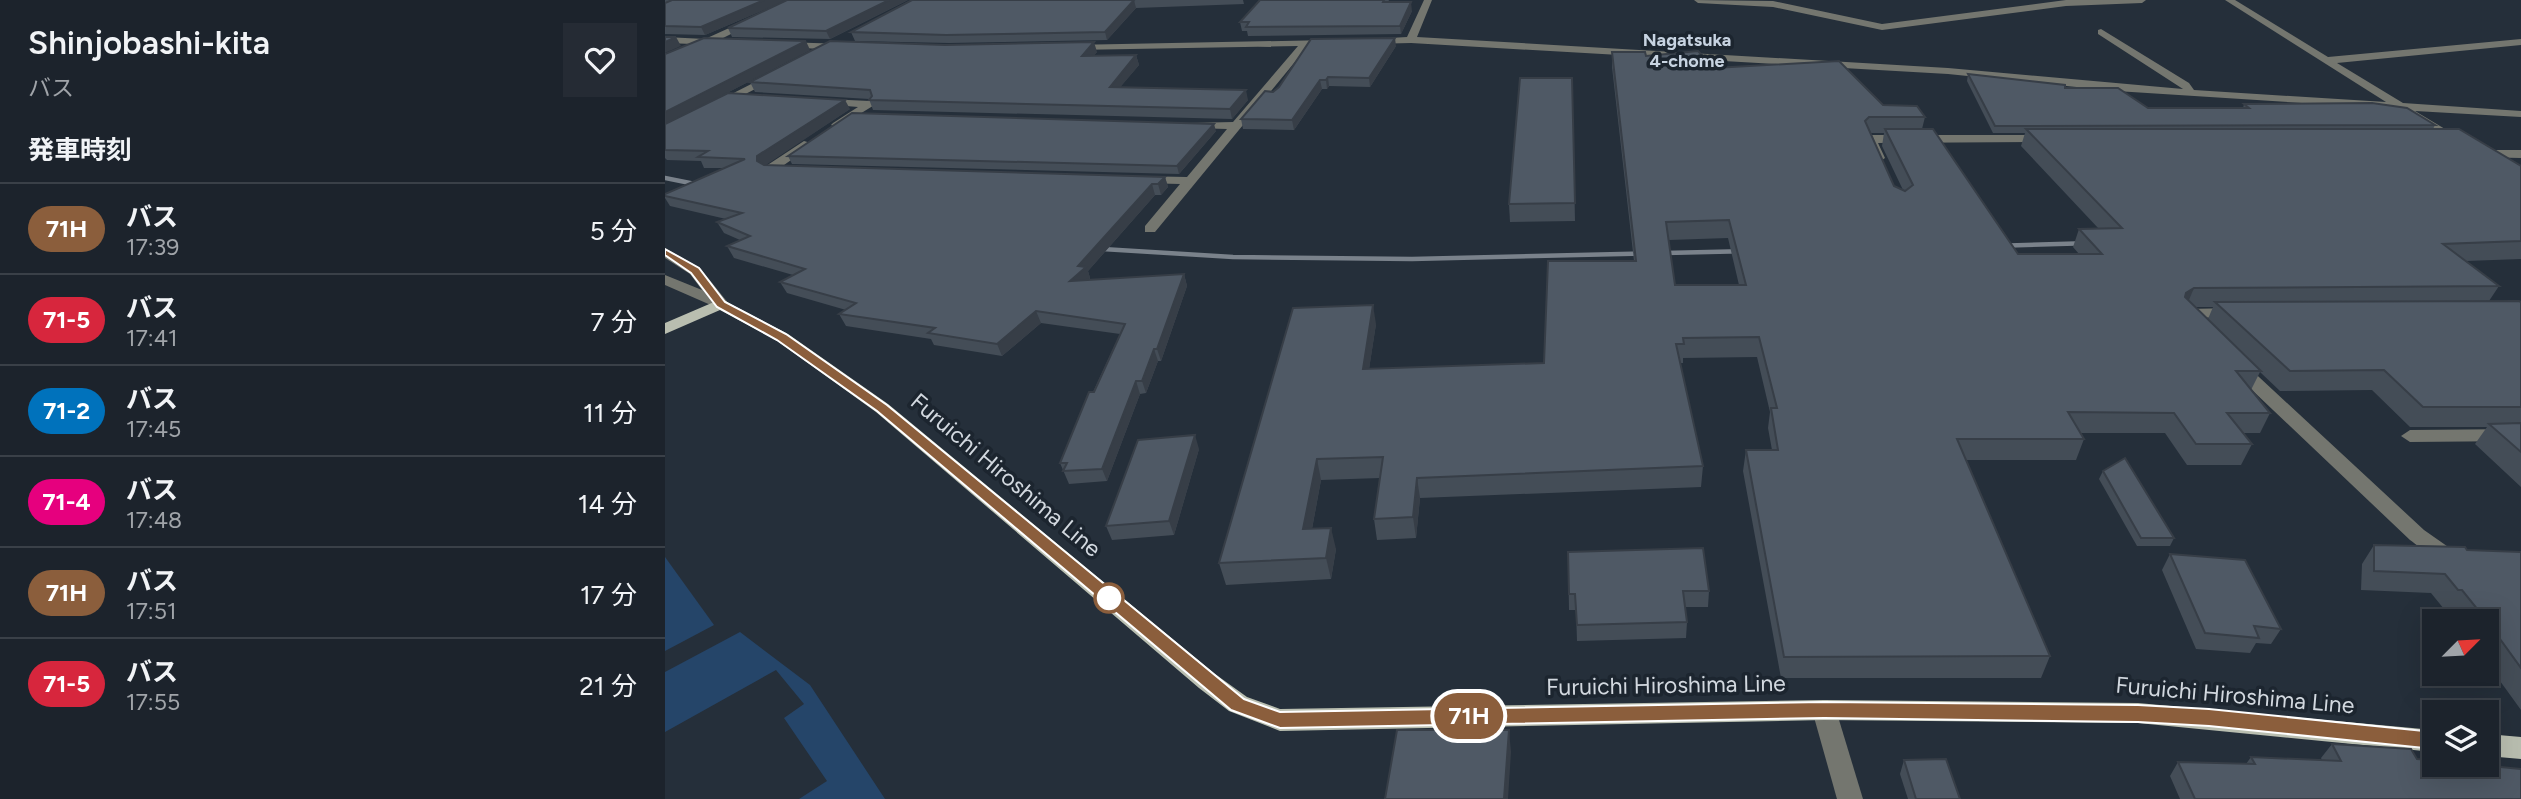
<!DOCTYPE html>
<html lang="ja">
<head>
<meta charset="utf-8">
<style>
	:root { --surface:#1c232c; --page:#252b34; --text:#f1f3f6; --muted:#a0a4a9; --line:#3a4048 }
	body { margin:0; font-family:Figtree,"Noto Sans JP",sans-serif; background:var(--page); color:var(--text); height:100vh; display:flex; flex-direction:column; font-size:26px; white-space:nowrap }
	* { box-sizing:border-box; margin:0 }
	p { font-size:23px; color:var(--muted) }
	.icon { flex:none; width:38px; height:38px; fill:none; stroke:currentColor; stroke-width:2; stroke-linecap:round; stroke-linejoin:round }
	.map { position:relative; flex:1; overflow:hidden }
	.panel { display:flex; flex-direction:column; background:var(--surface); width:665px }
	.panel>* { flex:none }
	.badge { padding:0 14px; border-radius:23px; font-size:24px; line-height:46px }
	.needle { width:46px; rotate:66deg }
	.tools { position:absolute; left:1757px; top:609px; display:grid; gap:14px }
	.tools a { display:grid; place-items:center; width:77px; height:77px; border-radius:0px; background:var(--surface); box-shadow:0 7px 28px #0002,0 0 0 2px var(--line); font-size:35px }
	.map>.badge { position:absolute; translate:-50% -50%; box-shadow:0 0 0 4px #fff }
	h2 { padding:0 28px; font-size:26px; line-height:63px }
	.round { display:grid; place-items:center; flex:none; width:74px; height:74px; border-radius:0px; background:var(--page) }
	.summary { display:flex; align-items:center; justify-content:space-between; height:119px; padding:0 28px }
	h1 { font-size:33px; font-weight:600; line-height:52px }
	ul { padding:0; list-style:none }
	li { display:flex; align-items:center; gap:21px; height:91px; padding:0 28px; border-top:2px solid var(--line) }
	li div { flex:1 }
	li b { display:block; font-size:26px }
	li em { font-style:normal }
	li .badge { min-width:77px; font-weight:700; text-align:center }
	main { display:flex; flex:1; min-height:0 }
	.map>svg:first-child { display:block }
	.green { fill:#254569 }
	.lines { fill:none; stroke-linecap:round; stroke-linejoin:round }
	.minor { fill:#74766f; fill-rule:evenodd }
	.major { fill:#b9beb0; fill-rule:evenodd }
	.rail { stroke:#7a828b; stroke-width:4.5 }
	.wall { fill:#444d57; fill-rule:evenodd }
	.shaded-wall { fill:#373e47 }
	.building { fill:#4f5965; stroke:#373e47; stroke-width:2; fill-rule:evenodd }
	.line { fill:#8b5e3c; stroke:#fff; stroke-width:2 }
	.stop-dot { fill:#fff; stroke:#8b5e3c; stroke-width:3.5 }
	.labels { text-anchor:middle; stroke-width:7; stroke-linejoin:round; paint-order:stroke }
	.far-neighbourhood-label { font-size:18px; font-weight:bold; fill:#c7d3e1; stroke:#1c252f }
	.near-street-label { font-size:23px; fill:#d2d8df; stroke:#1c252f }
</style>
</head>
<body>
<main>
<section class="panel">
<div class="summary"><div><h1>Shinjobashi-kita</h1><p>バス</p></div><a class="round"><svg class="icon" aria-label="heart" viewBox="0 0 24 24"><path d="M12 20l-8-8c-3-5 5-10 8-4 3-6 11-1 8 4z"/></svg></a></div>
<h2>発車時刻</h2>
<ul>
<li><span class="badge" style="background:#8b5e3c;color:#fff">71H</span><div><b>バス</b><p>17:39</p></div><em>5 分</em></li>
<li><span class="badge" style="background:#d7263d;color:#fff">71-5</span><div><b>バス</b><p>17:41</p></div><em>7 分</em></li>
<li><span class="badge" style="background:#0072bc;color:#fff">71-2</span><div><b>バス</b><p>17:45</p></div><em>11 分</em></li>
<li><span class="badge" style="background:#e6007e;color:#fff">71-4</span><div><b>バス</b><p>17:48</p></div><em>14 分</em></li>
<li><span class="badge" style="background:#8b5e3c;color:#fff">71H</span><div><b>バス</b><p>17:51</p></div><em>17 分</em></li>
<li><span class="badge" style="background:#d7263d;color:#fff">71-5</span><div><b>バス</b><p>17:55</p></div><em>21 分</em></li>
</ul>
</section>
<div class="map">
<svg width="1856" height="799" viewBox="0 0 1856 799">
	<rect width="100%" height="100%" fill="#252f3a"/>
	<g class="green">
		<path d="M0,557L49,625L0,651Z"/>
		<path d="M75,632L145,685L220,799H134L162,781L119,718L139,704L111,670L0,732V672Z"/>
	</g>
	<g class="lines">
		<g class="minor">
			<path d="M759,0H767L752,37L1283,68L1518,89L1433,34V30L1436,29L1524,83L1529,90L1721,102L1560,0H1570L1663,57L1856,39V45L1672,63L1738,103L1856,111V117L1750,111L1795,138L1797,141L1791,145L1732,109L1451,91L1283,74L746,43L704,44L702,42L707,39L742,37Z"/>
			<path d="M1029,0L1108,1L1217,24L1401,0H1481L1477,3L1401,6L1217,30L1108,7L1033,3Z"/>
			<path d="M84,19L92,21L54,40L55,44L43,45L0,63V56L28,44L0,43V37L40,39Z"/>
			<path d="M665,40L668,41V45L643,46L490,232H480V226L515,184L476,183L472,182V176L522,177L562,129L528,128L524,127V123L568,122L633,46L409,50L406,49V45Z"/>
			<path d="M119,42L178,44L183,47L178,50L116,47L114,45Z"/>
			<path d="M106,74L110,75V79L57,106L47,104Z"/>
			<path d="M161,99L205,101L211,104L172,128L166,125L168,123L193,107L157,104L155,102Z"/>
			<path d="M1380,135L1384,136V142L1213,143L1220,158L1214,162L1208,158L1199,139L1205,135Z"/>
			<path d="M139,141L149,144L119,165L127,166V172H101V166Z"/>
			<path d="M1814,150H1856V158L1810,157V151Z"/>
			<path d="M0,248L35,268L64,304L61,307L48,306L0,285V275L37,290L25,274L0,258Z"/>
			<path d="M1569,308L1575,310L1577,313L1575,316L1535,318L1534,323C1524,326 1519,322 1514,314L1522,309Z"/>
			<path d="M1574,363L1580,364L1759,530L1789,551L1792,556L1789,561C1773,566 1758,549 1745,540L1568,372L1566,368Z"/>
			<path d="M1856,429V441L1745,442L1736,436L1745,430Z"/>
			<path d="M1159,700L1168,703L1171,710L1198,799H1172L1147,710L1150,703Z"/>
		</g>
		<g class="major">
			<path d="M56,299L123,334L223,404L550,674L582,697L615,709L1159,700L1473,703L1769,730V752L1473,723L1159,720L615,731L564,711L534,688L211,412L111,340L55,310L0,334V323Z"/>
			<path d="M1822,734L1856,737V759L1822,756Z"/>
		</g>
		<g class="rail">
			<path d="M0,178L45,187"/>
			<path d="M1327,246L1428,243"/>
			<path d="M421,248L568,257L747,259L1086,251"/>
		</g>
	</g>
	<g class="wall">
		<path d="M0,0H122L40,35L0,34Z"/>
		<path d="M243,0L165,39L67,37L63,28Z"/>
		<path d="M247,0H578L579,4L471,8L442,40L284,43L190,41L186,32Z"/>
		<path d="M595,0H724L723,2L747,11L736,34L583,36L582,31H577L575,22Z"/>
		<path d="M731,46L705,87L664,86L662,89H657L629,130L578,129L576,119L608,92Z"/>
		<path d="M145,50L21,114L185,109L100,165L500,177L503,187L496,195H490L423,271L425,278L424,280L519,274L522,286L496,361H493L481,393L475,394L442,481L404,484L395,463L455,334L376,323L337,356L269,345L266,339L181,326L174,314L181,310L122,293L115,282L128,275L69,258L62,246L75,240L59,233L52,222L61,219L5,206L0,198V194L59,168H39L36,161L2,160L0,158V54Z"/>
		<path d="M432,52L428,56L471,55L474,65L455,87L583,100L567,119L208,110L204,99L90,92L85,82Z"/>
		<path d="M947,52L981,56L1049,68L1218,105L1260,117L1257,129L1353,254H1414L1408,247L1414,229H1434L1356,146L1360,133H1328L1302,81L1303,74L1400,88L1483,108H1578L1579,104L1770,125L1768,129L1856,166V259L1801,261L1834,286L1824,301L1856,302V487L1810,444L1822,427H1745L1707,390L1615,391L1595,372L1586,390L1605,413L1595,433H1578L1587,444L1576,465H1522L1500,433H1416L1419,439L1411,460H1301L1385,656L1376,678H1116L1078,471L1081,450H1107L1103,428L1105,412L1092,357L1018,358V363H1015L1038,466L1036,487L755,498L751,538L712,540L709,519L715,478L656,480L647,529L671,549L666,579L561,585L554,563L711,324L704,369L879,363L969,261L947,67ZM1205,133H1219L1217,146L1238,190L1229,186ZM1063,238L1074,285H1010L1004,240ZM1530,307H1548L1543,319Z"/>
		<path d="M907,78L910,221L845,222L844,204Z"/>
		<path d="M551,131L514,174L127,164L123,156Z"/>
		<path d="M534,449L509,535L447,540L441,526Z"/>
		<path d="M1438,471L1509,538L1505,546H1472L1434,479Z"/>
		<path d="M1709,545L1802,550L1856,552V710L1822,663V621H1791L1783,609H1779L1766,593L1696,590L1697,564Z"/>
		<path d="M903,552L1044,591L1043,607H1020L1022,622L1021,638L912,641L911,610H904Z"/>
		<path d="M1505,554L1616,629L1606,644L1591,643L1585,653L1531,649L1497,570Z"/>
		<path d="M1667,744L1752,759L1856,799H1515L1505,776L1513,762L1581,764L1586,757L1657,760L1656,758Z"/>
		<path d="M1239,760L1295,799H1243L1235,774Z"/>
	</g>
	<g class="shaded-wall">
		<path d="M99,0H122L40,35L36,27Z"/>
		<path d="M224,0H243L165,39L161,31Z"/>
		<path d="M469,0L471,8L442,40L440,32Z"/>
		<path d="M746,2L747,11L736,34L735,26Z"/>
		<path d="M11,37L16,46L0,53V42Z"/>
		<path d="M730,38L731,46L705,87L704,78Z"/>
		<path d="M141,41L145,50L0,125V112Z"/>
		<path d="M429,42L432,52L420,66L417,56Z"/>
		<path d="M471,55L474,65L447,97L445,87Z"/>
		<path d="M663,77L664,86L662,89L661,80Z"/>
		<path d="M655,80L657,89L629,130L627,120Z"/>
		<path d="M581,90L583,100L567,119L565,109Z"/>
		<path d="M180,100L185,109L98,167L92,161V156Z"/>
		<path d="M549,124L551,131L514,174L512,166Z"/>
		<path d="M500,177L503,187L496,195L493,184Z"/>
		<path d="M487,184L490,195L423,271L425,278L409,292L405,281L413,266Z"/>
		<path d="M519,274L522,286L496,361L492,349Z"/>
		<path d="M1529,288L1521,307V293Z"/>
		<path d="M708,305L711,324L701,389L698,369Z"/>
		<path d="M371,311L376,323L337,356L332,344Z"/>
		<path d="M489,349L493,361L481,393L477,381Z"/>
		<path d="M471,381L475,394L442,481L437,469Z"/>
		<path d="M530,435L534,449L509,535L504,521Z"/>
		<path d="M652,459L656,480L643,550L638,529Z"/>
		<path d="M752,478L755,498L751,538L748,517Z"/>
		<path d="M666,528L671,549L666,579L661,558Z"/>
		<path d="M844,730L846,752L843,799H839Z"/>
	</g>
	<g class="building">
		<path d="M7,0H99L36,27L0,26V3Z"/>
		<path d="M122,0H224L161,31L63,28Z"/>
		<path d="M247,0H469L440,32L281,35L186,32Z"/>
		<path d="M595,0H719L718,2H746L735,26L581,27L584,22H575Z"/>
		<path d="M0,37H11L0,42Z"/>
		<path d="M39,38L141,41L0,112V54Z"/>
		<path d="M730,38L704,78L663,77L661,80H655L627,120L576,119L600,91L608,92L614,87L646,39Z"/>
		<path d="M165,41L280,45L429,42L417,56L471,55L445,87L581,90L565,109L204,100L207,96L205,90L85,82Z"/>
		<path d="M1033,51L1049,68L1174,61L1218,105L1252,106L1260,117H1204L1200,121L1229,186L1240,191L1248,185L1220,129H1268L1353,254H1437L1414,229L1457,228L1361,129H1794L1856,166V241L1778,244L1834,286L1529,288L1521,293L1520,297L1596,371H1571L1605,413H1562L1587,444H1531L1509,413L1403,412L1419,439H1292L1385,656L1119,657L1081,450H1113L1106,408H1112L1094,337L1018,338L1019,344H1011L1038,466L752,478L748,517L709,519L718,457L652,459L638,529L666,528L661,558L554,563L628,308L708,305L698,369L879,363L883,261H971L947,52H980L981,56ZM1064,220L1081,285H1010L1001,222Z"/>
		<path d="M1303,74L1400,85V88H1453L1483,108H1584L1579,104L1707,103L1742,108L1770,125L1330,126Z"/>
		<path d="M855,78H907L910,203L844,204Z"/>
		<path d="M63,93L180,100L92,156V161L99,165L500,177L493,184H487L413,266L421,267L405,281L519,274L492,349H489L477,381H471L437,469L398,471L402,463H395L424,392H429L460,324L371,311L332,344L263,333L270,328L174,314L191,303L115,282L140,269L62,246L85,236L52,222L77,213L0,196V194L80,159L33,157L43,151L0,150V124Z"/>
		<path d="M187,113L549,124L512,166L123,156Z"/>
		<path d="M1854,301L1856,302V407H1758L1719,370L1625,371L1550,302Z"/>
		<path d="M1856,423V452L1824,424Z"/>
		<path d="M530,435L504,521L441,526L473,440Z"/>
		<path d="M1460,458L1509,538H1476L1438,471Z"/>
		<path d="M1709,545L1800,547L1802,550L1856,552V668L1822,621L1797,590H1793L1780,574L1709,571Z"/>
		<path d="M1038,548L1044,591H1018L1022,622L912,625L910,594H904L903,552Z"/>
		<path d="M1505,554L1580,560L1616,629L1589,626L1594,638L1540,633Z"/>
		<path d="M732,730H844L839,799H720Z"/>
		<path d="M1667,744L1746,749L1752,759L1769,760V765H1815L1856,769V799H1530L1513,762L1590,764L1586,757L1676,761Z"/>
		<path d="M1281,759L1295,799H1251L1239,760Z"/>
	</g>
	<path class="line" d="M0,249L34,268L60,302L121,334L222,405L579,699L615,712L1159,702L1473,705L1544,709L1769,732L1776,735L1779,741L1776,747L1769,749L1544,726L1473,722L1159,718L615,728L566,710L212,411L112,340L52,307L26,273L0,255Z"/>
	<circle class="stop-dot" cx="444" cy="598" r="14"/>
	<g class="labels">
		<g class="far-neighbourhood-label">
			<text x="1022" y="46">Nagatsuka<tspan x="1022" dy="21">4-chome</tspan></text>
		</g>
		<g class="near-street-label">
			<text transform="translate(341 475) rotate(40)" y="8">Furuichi Hiroshima Line</text>
			<text transform="translate(1001 685) rotate(-1)" y="8">Furuichi Hiroshima Line</text>
			<text transform="translate(1570 695) rotate(5)" y="8">Furuichi Hiroshima Line</text>
		</g>
	</g>
</svg>
<div class="tools">
<a><svg class="needle" viewBox="-14 -14 28 28"><path d="M0-13l5 13h-10z" fill="#e53935"/><path d="M0 13l5-13h-10z" fill="#a0a4a9"/></svg></a>
<a><svg class="icon" aria-label="layers" viewBox="0 0 24 24"><path d="M12 4l9 5-9 5-9-5zM3 14l9 5 9-5"/></svg></a>
</div>
<b class="badge" style="left:804px;top:716px;background:#8b5e3c;color:#fff">71H</b>
</div>
</main>
</body>
</html>
